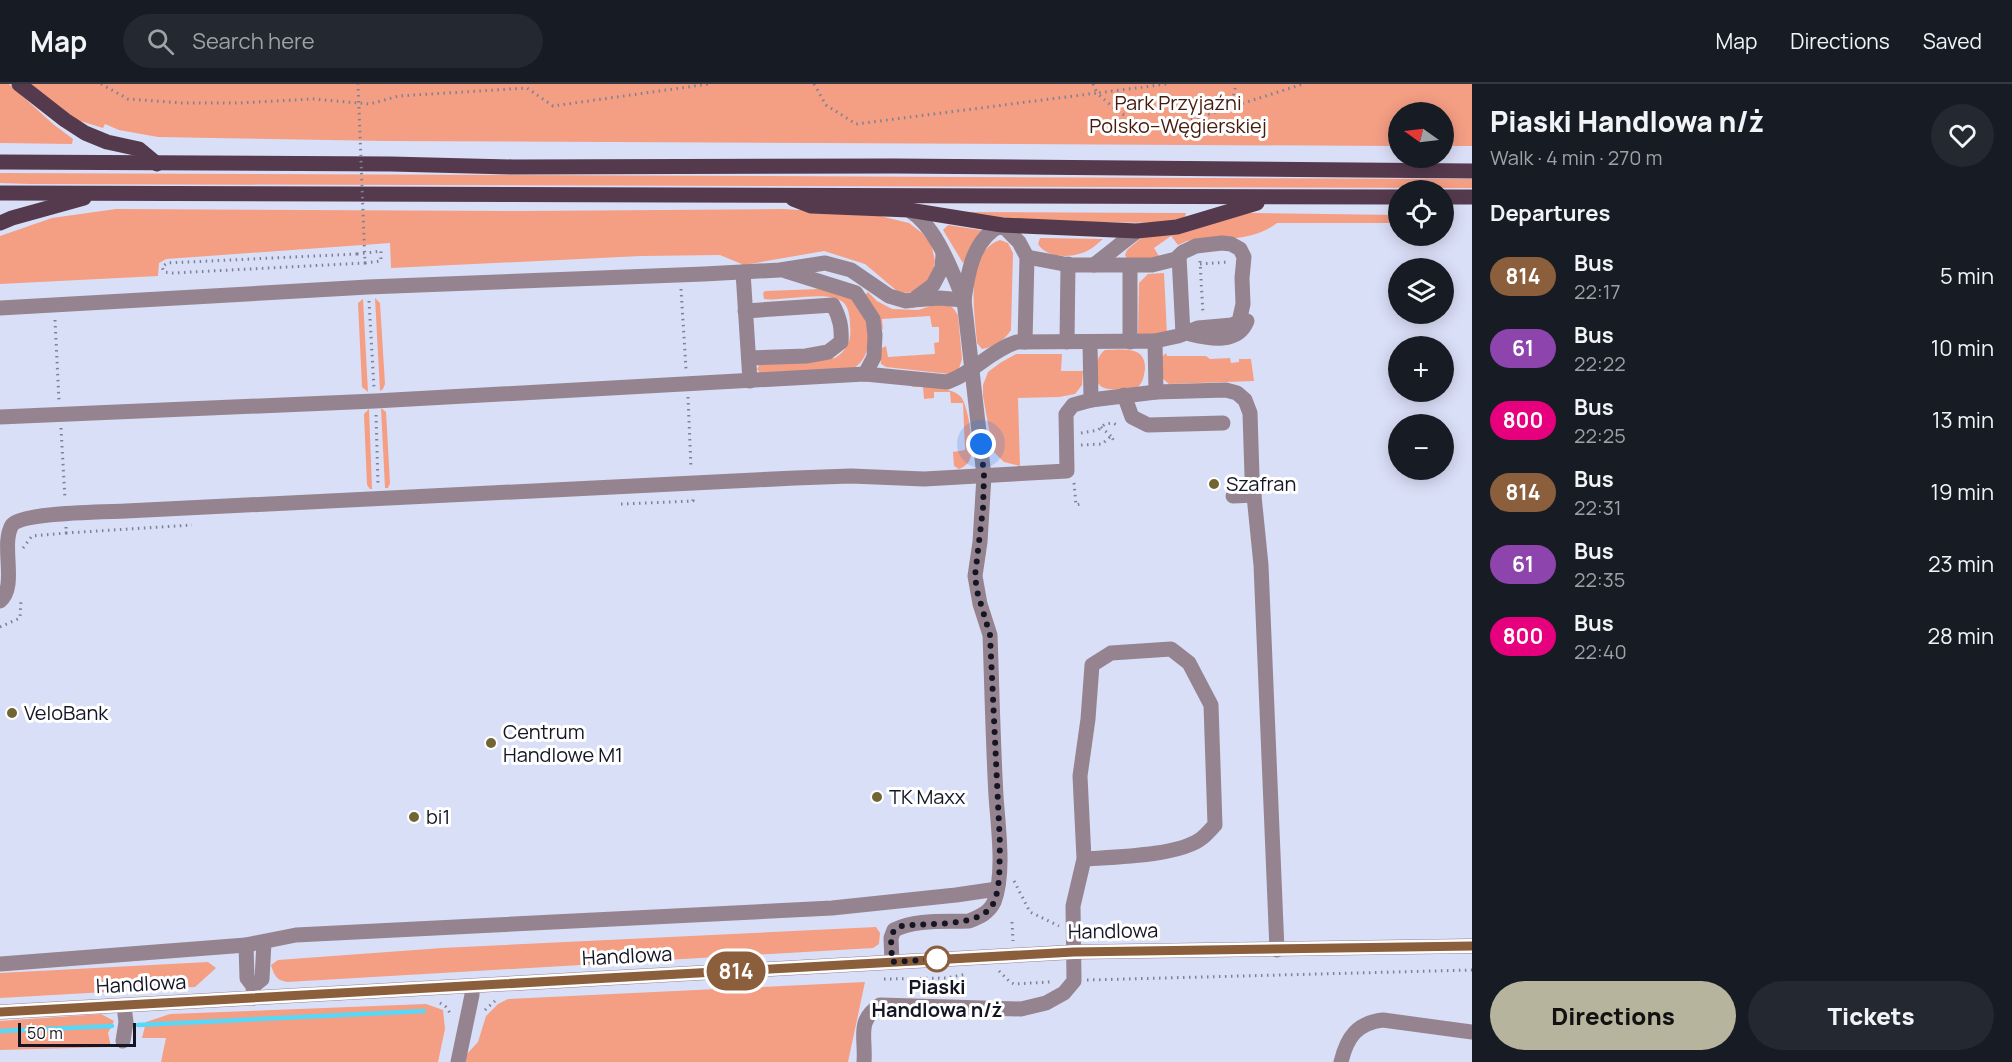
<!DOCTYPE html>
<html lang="en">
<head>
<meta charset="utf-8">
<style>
	:root { --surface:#171b24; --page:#242831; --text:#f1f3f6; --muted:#9ea1a6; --line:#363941; --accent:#b7b49e }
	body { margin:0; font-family:Manrope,sans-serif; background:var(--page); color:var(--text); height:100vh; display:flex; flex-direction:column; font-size:22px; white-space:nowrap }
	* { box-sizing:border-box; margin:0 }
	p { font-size:20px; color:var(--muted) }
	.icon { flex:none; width:33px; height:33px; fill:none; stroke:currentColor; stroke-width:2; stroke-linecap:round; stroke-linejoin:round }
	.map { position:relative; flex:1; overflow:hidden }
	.details { display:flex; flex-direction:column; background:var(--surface); width:540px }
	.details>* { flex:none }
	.badge { padding:0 12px; border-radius:20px; font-size:21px; line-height:39px }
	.needle { width:39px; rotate:284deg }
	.fabs { position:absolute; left:1388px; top:18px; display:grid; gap:12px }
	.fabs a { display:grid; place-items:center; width:66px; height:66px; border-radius:50%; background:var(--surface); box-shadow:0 3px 15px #0003; font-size:30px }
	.scale { position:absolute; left:18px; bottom:15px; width:118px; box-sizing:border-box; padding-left:6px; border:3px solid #141625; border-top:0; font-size:16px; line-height:21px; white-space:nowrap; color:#141625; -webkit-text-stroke:4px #fff; paint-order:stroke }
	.you { position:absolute; width:30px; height:30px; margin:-15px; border:4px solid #fff; border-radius:50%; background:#1a73e8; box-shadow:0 0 0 9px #1a73e833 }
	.map>.badge { position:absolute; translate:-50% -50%; box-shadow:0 0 0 3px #fff }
	h2 { padding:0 18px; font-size:22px; line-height:54px }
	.round { display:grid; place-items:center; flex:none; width:63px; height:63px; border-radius:32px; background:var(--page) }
	.headline { display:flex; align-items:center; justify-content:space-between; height:102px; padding:0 18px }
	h1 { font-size:28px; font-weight:800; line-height:45px }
	.button { display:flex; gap:12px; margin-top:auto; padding:12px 18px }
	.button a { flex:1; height:69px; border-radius:36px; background:var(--accent); color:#111; font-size:24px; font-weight:800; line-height:69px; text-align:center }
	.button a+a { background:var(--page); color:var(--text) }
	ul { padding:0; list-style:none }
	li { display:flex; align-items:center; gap:18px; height:72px; padding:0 18px }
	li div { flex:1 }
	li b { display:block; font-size:22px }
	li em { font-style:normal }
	li .badge { min-width:66px; font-weight:700; text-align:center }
	header { display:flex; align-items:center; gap:36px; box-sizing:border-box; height:84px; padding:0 30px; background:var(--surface); border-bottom:2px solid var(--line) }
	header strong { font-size:28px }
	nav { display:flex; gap:33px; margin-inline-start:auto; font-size:21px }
	.search { width:420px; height:54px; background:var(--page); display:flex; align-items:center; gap:15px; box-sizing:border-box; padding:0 21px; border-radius:33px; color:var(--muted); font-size:22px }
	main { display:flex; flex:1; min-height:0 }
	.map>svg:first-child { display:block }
	.green { fill:#f49e84 }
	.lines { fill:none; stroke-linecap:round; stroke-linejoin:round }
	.stream { stroke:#58d7f7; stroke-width:4.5 }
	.path { stroke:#7d8195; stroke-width:3; stroke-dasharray:1.5 4.5; stroke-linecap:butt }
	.minor { stroke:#95848f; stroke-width:15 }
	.major { stroke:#553a4e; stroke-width:15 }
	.path-bridge { stroke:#7d8195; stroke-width:3; stroke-dasharray:1.5 4.5; stroke-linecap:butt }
	.line-casing { stroke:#fff; stroke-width:14 }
	.line { stroke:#8b5e3c; stroke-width:9 }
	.walk { stroke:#141625; stroke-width:6; stroke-dasharray:0 10.8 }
	.poi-dot { fill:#716633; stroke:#fff; stroke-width:2 }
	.stop-dot { fill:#fff; stroke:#8b5e3c; stroke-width:3 }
	.labels { text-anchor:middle; stroke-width:6; stroke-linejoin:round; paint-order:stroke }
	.park-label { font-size:20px; fill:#461a0c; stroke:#fff }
	.poi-label { font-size:20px; fill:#141625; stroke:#fff; text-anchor:start }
	.street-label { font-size:20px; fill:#141625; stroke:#fff }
	.stop-label { font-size:20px; font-weight:bold; fill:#141625; stroke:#fff }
</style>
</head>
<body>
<header>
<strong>Map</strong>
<div class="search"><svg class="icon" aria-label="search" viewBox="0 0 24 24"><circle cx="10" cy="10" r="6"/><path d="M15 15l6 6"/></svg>Search here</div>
<nav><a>Map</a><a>Directions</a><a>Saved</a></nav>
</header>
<main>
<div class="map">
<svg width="1472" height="978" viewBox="0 0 1472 978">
	<rect width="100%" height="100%" fill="#dadff8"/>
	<g class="green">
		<path d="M0,0H9L53,40L73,55L72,60L0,59Z"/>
		<path d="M30,0H1472V62H1443V28H1398V62L386,57L158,53L119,46L105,40L103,44L77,36Z"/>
		<path d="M0,89L1472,95V104L30,100L0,99Z"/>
		<path d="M116,125L524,127L783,125L872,130L909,139L922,149L931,159L935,177L933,191L917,206L908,209L897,207L865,180L824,167L744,181L720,171L641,172L391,184L390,159L166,175L159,179L158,192L0,200V152L52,134Z"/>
		<path d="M963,128L1186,129L1185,133L1170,139L987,137Z"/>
		<path d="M1251,129L1398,131V139H1277C1251,159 1218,154 1187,157L1178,161L1171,152L1154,164L1160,174L1127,175L1125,171L1127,166L1141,154L1227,131Z"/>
		<path d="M948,141L986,147L963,179L943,146Z"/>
		<path d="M1040,154H1042L1103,155C1098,159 1093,164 1087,167C1073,174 1047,175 1038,160Z"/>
		<path d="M1000,156L1008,159L1013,169L1011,246C1006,255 992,264 982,265L977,259C975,229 963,169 1000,156Z"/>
		<path d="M1164,189L1167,251H1138L1139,199L1148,190Z"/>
		<path d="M819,205C828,207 843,208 851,214C871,228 877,270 854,284L760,289L757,285L761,278L835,274C847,266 852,256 850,241C850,235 849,224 844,219C829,205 783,218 764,215L763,209L765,207Z"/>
		<path d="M868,208L877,217L892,225L918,226L940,219H946L953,224L958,231L962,275L958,287L949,290L886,283L881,280L880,270L882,264L886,262L888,273L935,270L934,259L939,258V243H932L930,232L882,235L883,246L864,212Z"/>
		<path d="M375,214L380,219L385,300L383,305L380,307Z"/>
		<path d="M363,215L368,308L362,303L358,219Z"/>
		<path d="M1105,266C1122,266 1146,261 1145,285C1144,292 1143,298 1138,303C1128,304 1113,307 1104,304C1091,299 1094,273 1105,266Z"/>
		<path d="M1166,269L1167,272H1206L1210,275L1230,274L1231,279L1239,278V275H1251L1254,297L1169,300L1161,293L1162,273Z"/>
		<path d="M1016,270H1062L1061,287H1083L1082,301L1075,310L1059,313L1018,314L1020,382L1004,378L993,367L983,312V301L988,288L1000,279Z"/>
		<path d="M916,301C929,303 952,303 961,313C968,321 974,362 971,372C970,378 965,383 959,385L954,382L953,368L965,366L963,319H951L950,308H934V314L924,315L923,303H911Z"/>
		<path d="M381,324L386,328L390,399L388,404H385Z"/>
		<path d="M369,325L372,405H370L367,401L364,330Z"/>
		<path d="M876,843L880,849L879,860L873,864L287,898C276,896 274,891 271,881L278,876L442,864Z"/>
		<path d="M208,878L216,884L195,903L0,914V889Z"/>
		<path d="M865,898L848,978H464L465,972L478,958L486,932L498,920L508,915Z"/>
		<path d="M426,920L443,926L445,945L438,978H161L166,954H142L146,938L170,930Z"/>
		<path d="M101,930L114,937L108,949L111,963L0,966V937Z"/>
	</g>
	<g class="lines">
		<g class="stream">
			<path d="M138,941L424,927"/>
			<path d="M0,947L112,942"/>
		</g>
		<g class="path">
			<path d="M101,0L128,15L182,19H239L313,15L370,20L399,12L527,4L553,22L709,0"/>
			<path d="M814,0L826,21L856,40L1097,9C1120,30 1137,44 1169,43L1303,0"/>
			<path d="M1093,0L1097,9L1167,0"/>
			<path d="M1231,23L1236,0"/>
			<path d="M357,170L366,169"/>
			<path d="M1200,177L1203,230"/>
			<path d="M365,179L381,177V167L367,169"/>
			<path d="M1200,180L1229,178"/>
			<path d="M681,205L686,285"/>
			<path d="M369,217L374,304"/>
			<path d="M55,236L59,317"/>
			<path d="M688,313L691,384"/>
			<path d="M376,331L378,400"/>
			<path d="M1101,343L1111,352"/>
			<path d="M61,344L65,415"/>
			<path d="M1081,349L1098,346L1105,340L1113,339L1119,342"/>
			<path d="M1081,361L1102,360L1111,352L1114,357"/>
			<path d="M1074,399L1076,421L1080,420"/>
			<path d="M621,420L693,417V412"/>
			<path d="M66,443V449L192,441"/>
			<path d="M23,464L32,452L66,449"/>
			<path d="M0,543L20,534L21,516"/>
			<path d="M1014,797L1030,828L1059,842"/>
			<path d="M1012,838L1013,857"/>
			<path d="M999,887L1010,898L1014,900L1050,898"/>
			<path d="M884,895L946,894L967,890"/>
			<path d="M1087,896L1472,886"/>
			<path d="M440,919L446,923L452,932"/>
			<path d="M485,926L495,917"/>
		</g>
		<g class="minor">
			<path d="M909,126C937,143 952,188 964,216"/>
			<path d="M1179,172L1183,250"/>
			<path d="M1027,173L1069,181H1152L1176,175L1183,168L1196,162L1222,159L1231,160L1240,165L1244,173L1242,194L1243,220L1239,238L1232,241L1198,244L1178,252L1155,257"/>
			<path d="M1094,181L1137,147"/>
			<path d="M786,187L856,209L873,235L875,251L874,273L865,290"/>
			<path d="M743,188L750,297"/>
			<path d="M913,216L939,214L964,216"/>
			<path d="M0,224L368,203L704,190L780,186L825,179L851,186L889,212L906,217L913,216L933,201L942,184L943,171"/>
			<path d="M745,227L833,221C840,234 842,244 841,258L828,268L806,272L749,274"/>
			<path d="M1190,250C1210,255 1238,260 1247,237"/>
			<path d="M1067,258L1068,180"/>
			<path d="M1130,258V182"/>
			<path d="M1124,311L1132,333L1148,341L1223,339"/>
			<path d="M1091,316L1156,308L1226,306L1237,309L1245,316L1250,329L1252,392L1261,481L1277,866"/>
			<path d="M0,333L375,317L865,290L947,298C972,290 991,266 1017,258L1155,257L1156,308"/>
			<path d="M1233,412L1254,411"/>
			<path d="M0,517C18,502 0,461 12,441C23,428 106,428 126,427L795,394L851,392L924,395L1067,387L1066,330L1073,321L1091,316L1090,258"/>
			<path d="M246,861L247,894L253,902L254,914"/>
			<path d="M892,878L891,854L894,846C916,835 945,838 969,837C979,833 989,829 994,818C1005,790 998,742 996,712C993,659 992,605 990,551L980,520L975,492L980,458L984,392L964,216C968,188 973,154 1002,141L1019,158L1027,173L1025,258"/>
			<path d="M0,880L246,861L296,851L832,824L956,811L997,805"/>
			<path d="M253,902L262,895L264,858"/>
			<path d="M0,928L1074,868L1472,862"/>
			<path d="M123,957L126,938L124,922"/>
			<path d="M458,978L472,911V902"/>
			<path d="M864,978C866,953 856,937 880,921L1021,925L1046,919L1064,909L1074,897L1073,822L1084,775L1080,692L1088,635L1092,581L1111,569L1171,565L1189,579L1211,621L1215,741C1211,745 1207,750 1202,754C1180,772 1113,773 1084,775"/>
			<path d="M1341,978C1347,953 1357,939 1383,936L1472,948"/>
		</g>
		<g class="major">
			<path d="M19,0L65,36L85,49L107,58L139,65L157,80"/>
			<path d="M0,78L391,80L513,83L895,82L1472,87"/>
			<path d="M0,109L1398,113"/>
			<path d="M1443,113H1472"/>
			<path d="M793,115L811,122L909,126L1002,141L1137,147L1177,143L1257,119"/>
			<path d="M0,139L12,134L84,114"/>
		</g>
		<path class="path-bridge" d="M357,170L167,179L162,183L164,188L173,189L365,179L358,0"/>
	</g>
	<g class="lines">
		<g class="line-casing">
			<path id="line" d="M0,928L1074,868L1472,862"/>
		</g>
		<use href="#line" class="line"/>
		<path class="walk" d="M937,875L892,878L891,854L894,846L902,842C928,838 982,845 994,818C1001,801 999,779 1000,761L990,551L977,507L975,492L983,424L984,392L981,360"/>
	</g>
	<g class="poi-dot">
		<circle cx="1214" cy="400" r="6"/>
		<circle cx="12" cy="629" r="6"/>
		<circle cx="491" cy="659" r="6"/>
		<circle cx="877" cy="713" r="6"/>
		<circle cx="414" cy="733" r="6"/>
	</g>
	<circle class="stop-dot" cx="937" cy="875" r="12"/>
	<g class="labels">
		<g class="park-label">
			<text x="1178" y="26">Park Przyjaźni<tspan x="1178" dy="23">Polsko–Węgierskiej</tspan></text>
		</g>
		<g class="poi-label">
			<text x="1226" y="407">Szafran</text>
			<text x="24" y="636">VeloBank</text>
			<text x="503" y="655">Centrum<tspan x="503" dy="23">Handlowe M1</tspan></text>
			<text x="889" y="720">TK Maxx</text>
			<text x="426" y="740">bi1</text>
		</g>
		<g class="street-label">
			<text transform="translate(1113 847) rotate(-1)" y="7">Handlowa</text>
			<text transform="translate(627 872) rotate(-3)" y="7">Handlowa</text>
			<text transform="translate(141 900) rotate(-3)" y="7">Handlowa</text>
		</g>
		<g class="stop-label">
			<text x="937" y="910">Piaski<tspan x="937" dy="23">Handlowa n/ż</tspan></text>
		</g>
	</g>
</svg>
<div class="fabs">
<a><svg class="needle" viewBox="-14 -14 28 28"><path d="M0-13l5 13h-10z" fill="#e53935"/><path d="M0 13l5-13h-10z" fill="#9ea1a6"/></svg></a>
<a><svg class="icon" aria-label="locate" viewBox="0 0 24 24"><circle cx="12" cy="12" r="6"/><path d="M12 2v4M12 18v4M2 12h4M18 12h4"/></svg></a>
<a><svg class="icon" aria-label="layers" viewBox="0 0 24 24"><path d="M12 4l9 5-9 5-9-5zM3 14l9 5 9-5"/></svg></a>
<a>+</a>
<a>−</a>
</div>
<div class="scale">50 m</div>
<div class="you" style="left:981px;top:360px"></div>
<b class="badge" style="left:736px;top:887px;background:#8b5e3c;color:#fff">814</b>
</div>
<section class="details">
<div class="headline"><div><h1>Piaski Handlowa n/ż</h1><p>Walk · 4 min · 270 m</p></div><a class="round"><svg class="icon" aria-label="heart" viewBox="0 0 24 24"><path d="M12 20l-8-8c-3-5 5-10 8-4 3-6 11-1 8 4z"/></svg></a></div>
<h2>Departures</h2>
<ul>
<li><span class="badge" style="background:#8b5e3c;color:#fff">814</span><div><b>Bus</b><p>22:17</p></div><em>5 min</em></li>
<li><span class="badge" style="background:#8e44ad;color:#fff">61</span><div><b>Bus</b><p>22:22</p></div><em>10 min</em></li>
<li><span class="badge" style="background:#e6007e;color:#fff">800</span><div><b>Bus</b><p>22:25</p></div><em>13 min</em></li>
<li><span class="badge" style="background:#8b5e3c;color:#fff">814</span><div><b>Bus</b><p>22:31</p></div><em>19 min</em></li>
<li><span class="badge" style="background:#8e44ad;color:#fff">61</span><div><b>Bus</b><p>22:35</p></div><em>23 min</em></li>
<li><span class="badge" style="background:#e6007e;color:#fff">800</span><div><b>Bus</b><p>22:40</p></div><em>28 min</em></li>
</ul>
<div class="button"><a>Directions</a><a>Tickets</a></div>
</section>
</main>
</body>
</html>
